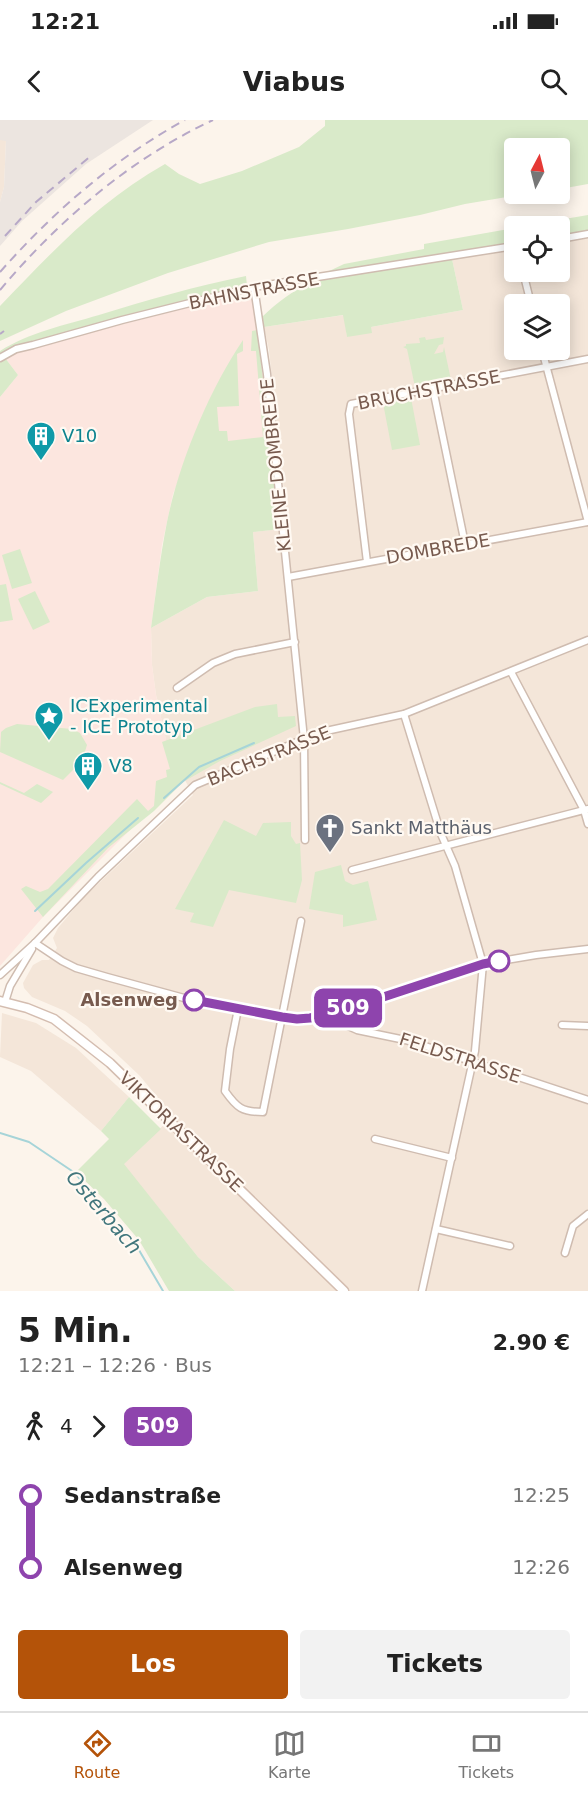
<!DOCTYPE html>
<html lang="de">
<head>
<meta charset="utf-8">
<style>
	:root { --surface:#fff; --page:#f2f2f2; --text:#222; --muted:#767676; --line:#e0e0e0; --accent:#b45309 }
	body { margin:0; font-family:"DejaVu Sans",sans-serif; background:var(--page); color:var(--text); height:100vh; display:flex; flex-direction:column; font-size:22px; white-space:nowrap }
	* { box-sizing:border-box; margin:0 }
	p { font-size:20px; color:var(--muted) }
	.icon { flex:none; width:33px; height:33px; fill:none; stroke:currentColor; stroke-width:2; stroke-linecap:round; stroke-linejoin:round }
	.map { position:relative; height:1171px; overflow:hidden }
	.drawer { display:flex; flex-direction:column; background:var(--surface); flex:1 }
	.drawer>* { flex:none }
	.badge { padding:0 12px; border-radius:9px; font-size:21px; line-height:39px }
	.needle { width:39px; rotate:7deg }
	.buttons { position:absolute; left:504px; top:18px; display:grid; gap:12px }
	.buttons a { display:grid; place-items:center; width:66px; height:66px; border-radius:6px; background:var(--surface); box-shadow:0 3px 15px #0003; font-size:30px }
	.map>.badge { position:absolute; translate:-50% -50%; box-shadow:0 0 0 3px #fff }
	.legs { display:flex; align-items:center; gap:9px; height:66px; padding:0 18px; font-size:20px }
	.legs p { margin-inline-start:auto }
	.summary { display:flex; align-items:center; justify-content:space-between; height:102px; padding:0 18px }
	h1 { font-size:33px; font-weight:700; line-height:45px }
	.cta { display:flex; gap:12px; margin-top:auto; padding:12px 18px }
	.cta a { flex:1; height:69px; border-radius:6px; background:var(--accent); color:#fff; font-size:24px; font-weight:700; line-height:69px; text-align:center }
	.cta a+a { background:var(--page); color:var(--text) }
	ul { padding:0 18px; list-style:none }
	li { display:flex; align-items:center; gap:21px; height:72px; font-size:22px }
	li i { display:grid; place-items:center; width:9px; height:100%; margin:0 8px; background:currentColor }
	li i::after { content:''; width:15px; height:15px; margin:-8px; border:4px solid; border-radius:50%; background:var(--surface) }
	li p { margin-inline-start:auto }
	li:first-child i { background:linear-gradient(#0000 50%,currentColor 0) }
	li:last-child i { background:linear-gradient(currentColor 50%,#0000 0) }
	.status { display:flex; justify-content:space-between; align-items:center; height:42px; padding:0 30px; background:var(--surface); direction:ltr }
	.status svg { height:16px; fill:currentColor }
	header { display:flex; justify-content:space-between; align-items:center; height:78px; padding:0 18px; background:var(--surface); font-size:27px; font-weight:700 }
	.menu { display:flex; justify-content:space-around; align-items:center; height:84px; border-top:2px solid var(--line); background:var(--surface); font-size:16px; color:var(--muted) }
	.menu a { display:grid; justify-items:center; gap:3px }
	.menu .selected { color:var(--accent) }
	.map>svg:first-child { display:block }
	.residential { fill:#f4e6d9; fill-rule:evenodd }
	.commercial { fill:#fce6df }
	.industrial { fill:#ece5e0 }
	.green { fill:#d9eac9 }
	.lines { fill:none; stroke-linecap:round; stroke-linejoin:round }
	.stream { stroke:#a6d4d8; stroke-width:2 }
	.minor-casing { stroke:#cfbcb0; stroke-width:9 }
	.secondary-casing { stroke:#d4bdb0; stroke-width:11 }
	.minor { stroke:#fff; stroke-width:6 }
	.secondary { stroke:#fff; stroke-width:8 }
	.rail { stroke:#b7a8c7; stroke-width:2; stroke-dasharray:9 6; stroke-linecap:butt }
	.line-1-casing { stroke:#fff; stroke-width:14 }
	.line-1 { stroke:#8e44ad; stroke-width:9 }
	.stop-1-dot { fill:#fff; stroke:#8e44ad; stroke-width:3 }
	.labels { text-anchor:middle; stroke-width:4.5; stroke-linejoin:round; paint-order:stroke }
	.street-label { font-size:18px; fill:#775a4e; stroke:#fff9f2 }
	.culture-label { font-size:18px; fill:#0d838f; stroke:#fff9f2; text-anchor:start }
	.worship-label { font-size:18px; fill:#5b616d; stroke:#fff9f2; text-anchor:start }
	.stop-label { font-size:18px; font-weight:bold; fill:#775a4e; stroke:#fff9f2; text-anchor:end }
	.water-label { font-size:20px; font-style:italic; fill:#41767c; stroke:#fff9f2 }
</style>
</head>
<body>
<div class="status"><b>12:21</b><svg viewBox="0 0 49 12"><path d="M0 12V9h3v3zM5 12V6h3v6zM10 12V3h3v9zM15 12V0h3v12zM26 1h20v11H26zM47 4h2v5h-2z"/></svg></div>
<header><svg class="icon" aria-label="back" viewBox="0 0 24 24"><path d="M15 5l-7 7 7 7"/></svg>Viabus<svg class="icon" aria-label="search" viewBox="0 0 24 24"><circle cx="10" cy="10" r="6"/><path d="M15 15l6 6"/></svg></header>
<div class="map">
<svg width="588" height="1171" viewBox="0 0 588 1171">
	<rect width="100%" height="100%" fill="#fcf4eb"/>
	<g class="residential">
		<path d="M0,20H6L4,67L0,82Z"/>
		<path d="M588,116V1171H235L198,1137L123,1044L173,996L140,956L87,906L65,891L32,877L24,868L23,863L33,845L42,840H49L57,828L53,818L58,808L84,777L193,675L168,629L156,575L152,545L151,508L207,477L258,471L253,412L288,408L269,230L264,207L344,195L347,217L371,207L463,190L452,139L514,128V152H560V121ZM514,184H560V230H514Z"/>
		<path d="M2,893L36,903L76,928L129,977L101,1011L31,951L0,937Z"/>
	</g>
	<path class="commercial" d="M253,171L273,342L182,351L173,374L162,425L151,508L152,545L156,575L168,628L183,662L149,691L43,797L0,846V277L18,255L5,238L18,231Z"/>
	<path class="industrial" d="M0,0H153L86,44L22,101L0,126V82L4,67L6,21L0,20Z"/>
	<g class="green">
		<path d="M325,0H588V64L560,69V28H514V74H526L465,84L420,95L348,109L269,122L168,153L66,191L0,221V186C53,131 98,82 165,44L179,54L200,64L242,51L299,27L325,6Z"/>
		<path d="M588,95V113L560,117V106H524Z"/>
		<path d="M514,108V123L325,153L344,144L424,129V124Z"/>
		<path d="M452,139L463,190L371,207L372,213L347,217L343,195L264,207L262,197C278,182 293,170 312,162Z"/>
		<path d="M246,156L247,166L21,224L2,234L18,255L0,277V231C30,212 65,205 99,195C147,180 196,166 246,156Z"/>
		<path d="M257,210L281,409L253,412L258,471L207,477L151,508C156,473 160,437 167,402C179,343 209,270 243,220V231L237,234L239,286L217,287L219,311H227L228,321L263,317L256,231H251L252,211Z"/>
		<path d="M425,217L426,220L444,217L443,224L439,225L434,234L443,232L444,227L451,260L415,267L407,229L403,227L406,226V224L420,223L419,218Z"/>
		<path d="M411,278L420,325L392,330L383,283Z"/>
		<path d="M20,429L32,463L12,469L2,435Z"/>
		<path d="M6,464L13,500L0,502V465Z"/>
		<path d="M35,471L50,502L33,510L18,479Z"/>
		<path d="M277,584L278,597L295,596L296,606L220,641L183,662L154,691L108,728L43,797L21,769L26,766L40,772L48,769L137,679L148,691L154,686L156,661L167,657L166,650L170,649L162,622L255,587Z"/>
		<path d="M17,604L72,609L80,613L87,625L82,641L63,660L0,632L1,612L6,608Z"/>
		<path d="M0,662L24,673L37,664L53,672L41,683L0,664Z"/>
		<path d="M224,700L256,716L263,703L291,702V716L296,724L300,723L302,760L296,783L229,770L213,807L190,802L194,793L175,789Z"/>
		<path d="M341,745L345,761L353,765L368,761L377,800L343,807V795L309,789L315,752Z"/>
		<path d="M129,977L161,1009L124,1044L198,1137L235,1171H169L139,1120L104,1079L76,1052L109,1019L101,1011Z"/>
	</g>
	<g class="lines">
		<g class="stream">
			<path d="M164,678L199,647L254,623"/>
			<path d="M35,791L86,743L138,698"/>
			<path d="M0,1013L29,1022L75,1053L107,1094L136,1125L163,1171"/>
		</g>
		<g class="minor-casing">
			<g id="minor">
				<path d="M560,119L588,114"/>
				<path d="M523,152L531,184"/>
				<path d="M254,167L267,254L304,619L305,720"/>
				<path d="M542,230L588,402"/>
				<path d="M0,238L16,229L33,225L122,200L254,167L514,126"/>
				<path d="M433,269L465,424"/>
				<path d="M367,442L349,294L351,284L588,239"/>
				<path d="M288,457L588,402"/>
				<path d="M511,552L584,690L588,704"/>
				<path d="M177,568L213,543L235,534L295,522"/>
				<path d="M404,594L441,714L455,746L483,844L475,931L422,1171"/>
				<path d="M352,750L588,689"/>
				<path d="M35,823L62,841L76,848L107,857L184,878L297,899L338,892L483,844L536,835L588,829"/>
				<path d="M0,855L35,823L98,757L195,665L304,619L326,611L404,594L588,520"/>
				<path d="M5,882L10,866L32,829"/>
				<path d="M238,889L230,929L225,971C237,988 242,992 263,992L301,801"/>
				<path d="M338,892L348,906L357,910L410,921L588,980"/>
				<path d="M562,905L588,906"/>
				<path d="M375,1019L452,1038"/>
				<path d="M436,1109L510,1126"/>
				<path d="M565,1133L573,1106L588,1094"/>
			</g>
		</g>
		<g class="secondary-casing">
			<path id="secondary" d="M0,881L27,888L54,899L110,943L344,1171"/>
		</g>
		<use href="#minor" class="minor"/>
		<use href="#secondary" class="secondary"/>
		<g class="rail">
			<path d="M5,116L36,82L92,35"/>
			<path d="M0,152C54,91 114,39 185,0"/>
			<path d="M0,170C59,100 130,39 213,0"/>
			<path d="M0,214L4,211"/>
		</g>
	</g>
	<g class="lines">
		<g class="line-1-casing">
			<path id="line-1" d="M194,880L282,897L297,899L310,898L338,892L483,844L499,841"/>
		</g>
		<use href="#line-1" class="line-1"/>
	</g>
	<defs>
		<g id="building-pin" transform="scale(1.5)"><path d="M0 17L-7.5 6A9.5 9.5 0 1 1 7.5 6Z" fill="#0f9aa8" stroke="#fff9f2"/><path d="M-4-6H4V6H1V3H-1V6H-4ZM-2.5-4.3h1.7v1.8h-1.7ZM.8-4.3h1.7v1.8H.8ZM-2.5-1h1.7V.8h-1.7ZM.8-1h1.7V.8H.8Z" fill="#fff"/></g>
		<g id="sight-pin" transform="scale(1.5)"><path d="M0 17L-7.5 6A9.5 9.5 0 1 1 7.5 6Z" fill="#0f9aa8" stroke="#fff9f2"/><path d="M0-6L1.8-2.2L6-1.7L2.9 1.2L3.7 5.4L0 3.3L-3.7 5.4L-2.9 1.2L-6-1.7L-1.8-2.2Z" fill="#fff"/></g>
		<g id="church-pin" transform="scale(1.5)"><path d="M0 17L-7.5 6A9.5 9.5 0 1 1 7.5 6Z" fill="#6b7280" stroke="#fff9f2"/><path d="M-1.2-6h2.4v3.5h3.3v2.4h-3.3V6h-2.4V-.1h-3.3v-2.4h3.3Z" fill="#fff"/></g>
	</defs>
	<g fill-rule="evenodd">
		<use href="#building-pin" x="41" y="316"/>
		<use href="#sight-pin" x="49" y="596"/>
		<use href="#building-pin" x="88" y="646"/>
		<use href="#church-pin" x="330" y="708"/>
	</g>
	<g class="stop-1-dot">
		<circle cx="499" cy="841" r="10"/>
		<circle cx="194" cy="880" r="10"/>
	</g>
	<g class="labels">
		<g class="street-label">
			<text transform="translate(254 171) rotate(-11)" y="6">BAHNSTRASSE</text>
			<text transform="translate(429 270) rotate(-11)" y="6">BRUCHSTRASSE</text>
			<text transform="translate(276 345) rotate(-96)" y="6">KLEINE DOMBREDE</text>
			<text transform="translate(438 429) rotate(-10)" y="6">DOMBREDE</text>
			<text transform="translate(269 636) rotate(-22)" y="6">BACHSTRASSE</text>
			<text transform="translate(460 938) rotate(18)" y="6">FELDSTRASSE</text>
			<text transform="translate(181 1012) rotate(44)" y="6">VIKTORIASTRASSE</text>
		</g>
		<g class="culture-label">
			<text x="62" y="322">V10</text>
			<text x="70" y="592">ICExperimental<tspan x="70" dy="21">- ICE Prototyp</tspan></text>
			<text x="109" y="652">V8</text>
		</g>
		<g class="worship-label">
			<text x="351" y="714">Sankt Matthäus</text>
		</g>
		<g class="stop-label">
			<text x="178" y="886">Alsenweg</text>
		</g>
		<g class="water-label">
			<text transform="translate(104 1092) rotate(49)" y="7">Osterbach</text>
		</g>
	</g>
</svg>
<div class="buttons">
<a><svg class="needle" viewBox="-14 -14 28 28"><path d="M0-13l5 13h-10z" fill="#e53935"/><path d="M0 13l5-13h-10z" fill="#767676"/></svg></a>
<a><svg class="icon" aria-label="locate" viewBox="0 0 24 24"><circle cx="12" cy="12" r="6"/><path d="M12 2v4M12 18v4M2 12h4M18 12h4"/></svg></a>
<a><svg class="icon" aria-label="layers" viewBox="0 0 24 24"><path d="M12 4l9 5-9 5-9-5zM3 14l9 5 9-5"/></svg></a>
</div>
<b class="badge" style="left:348px;top:888px;background:#8e44ad;color:#fff">509</b>
</div>
<section class="drawer">
<div class="summary"><div><h1>5 Min.</h1><p>12:21 – 12:26 · Bus</p></div><b>2.90 €</b></div>
<div class="legs"><svg class="icon" aria-label="walk" viewBox="0 0 24 24"><circle cx="13" cy="4" r="2"/><path d="M13 8l-2 6 4 7M11 14l-3 7M7 12l3-4h3l4 4"/></svg>4<svg class="icon" aria-label="forward" viewBox="0 0 24 24"><path d="M9 5l7 7-7 7"/></svg><b class="badge" style="background:#8e44ad;color:#fff">509</b></div>
<ul>
<li><i style="color:#8e44ad"></i><b>Sedanstraße</b><p>12:25</p></li>
<li><i style="color:#8e44ad"></i><b>Alsenweg</b><p>12:26</p></li>
</ul>
<div class="cta"><a>Los</a><a>Tickets</a></div>
</section>
<nav class="menu">
<a class="selected"><svg class="icon" aria-label="directions" viewBox="0 0 24 24"><path d="M12 3l9 9-9 9-9-9zM9 14v-3h6M13 9l2 2-2 2"/></svg>Route</a>
<a><svg class="icon" aria-label="map" viewBox="0 0 24 24"><path d="M3 6l6-2 6 2 6-2v14l-6 2-6-2-6 2zM9 4v14M15 6v14"/></svg>Karte</a>
<a><svg class="icon" aria-label="tickets" viewBox="0 0 24 24"><path d="M3 7h18v10H3zM15 7v10"/></svg>Tickets</a>
</nav>
</body>
</html>
